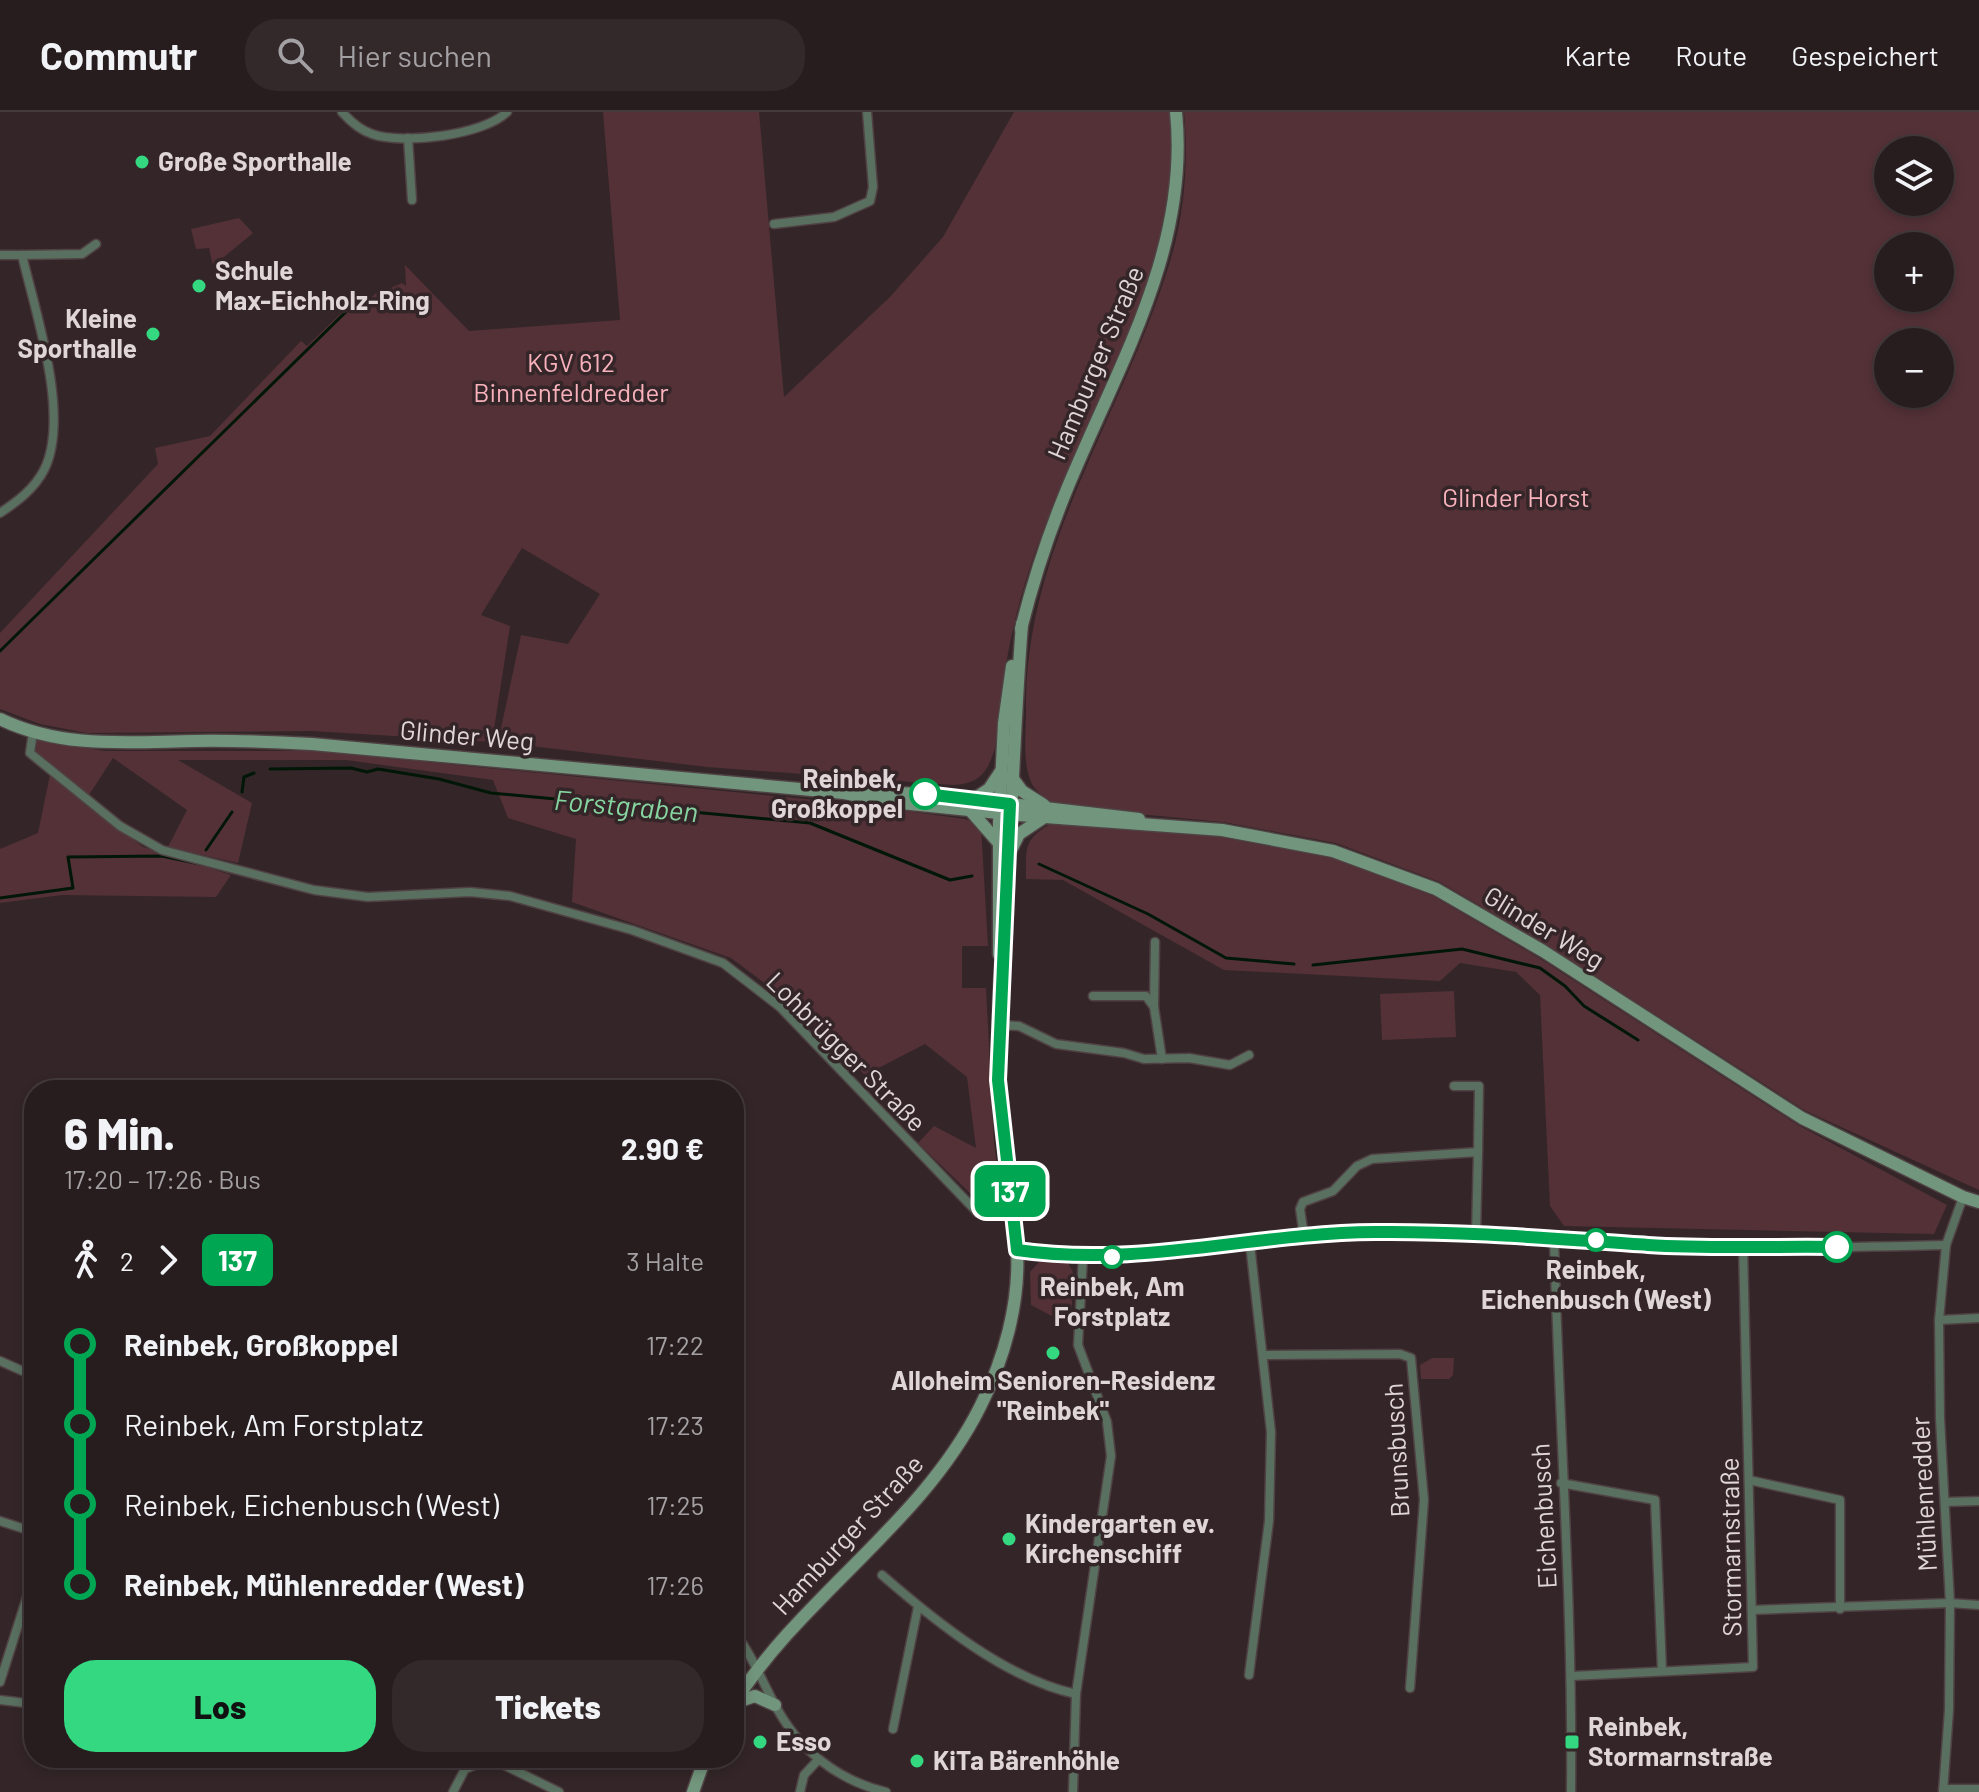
<!DOCTYPE html>
<html lang="de">
<head>
<meta charset="utf-8">
<style>
	:root { --surface:#271c1e; --page:#33292b; --text:#f1f3f6; --muted:#a4a1a4; --line:#433a3c; --accent:#33d881 }
	body { margin:0; font-family:Barlow,sans-serif; background:var(--page); color:var(--text); height:100vh; display:flex; flex-direction:column; font-size:30px; white-space:nowrap }
	* { box-sizing:border-box; margin:0 }
	p { font-size:26px; color:var(--muted) }
	.icon { flex:none; width:44px; height:44px; fill:none; stroke:currentColor; stroke-width:2; stroke-linecap:round; stroke-linejoin:round }
	.map { position:relative; flex:1; overflow:hidden }
	.panel { position:absolute; left:24px; top:968px; width:720px; height:688px; display:flex; flex-direction:column; background:var(--surface); border-radius:32px; box-shadow:0 4px 12px #0003,0 0 0 2px var(--line) }
	.panel>* { flex:none }
	.badge { padding:0 16px; border-radius:12px; font-size:28px; line-height:52px }
	.controls { position:absolute; left:1874px; top:24px; display:grid; gap:16px }
	.controls a { display:grid; place-items:center; width:80px; height:80px; border-radius:50%; background:var(--surface); box-shadow:0 4px 12px #0003,0 0 0 2px var(--line); font-size:40px }
	.map>.badge { position:absolute; translate:-50% -50%; box-shadow:0 0 0 4px #fff }
	.legs { display:flex; align-items:center; gap:12px; height:88px; padding:0 40px; font-size:26px }
	.legs p { margin-inline-start:auto }
	.head { display:flex; align-items:center; justify-content:space-between; height:136px; padding:0 40px }
	h1 { font-size:44px; font-weight:800; line-height:60px }
	.primary-button { display:flex; gap:16px; margin-top:auto; padding:16px 40px }
	.primary-button a { flex:1; height:92px; border-radius:32px; background:var(--accent); color:#111; font-size:32px; font-weight:800; line-height:92px; text-align:center }
	.primary-button a+a { background:var(--page); color:var(--text) }
	ul { padding:0 40px; list-style:none }
	li { display:flex; align-items:center; gap:28px; height:80px; font-size:30px }
	li i { display:grid; place-items:center; width:12px; height:100%; margin:0 10px; background:currentColor }
	li i::after { content:''; width:20px; height:20px; margin:-10px; border:6px solid; border-radius:50%; background:var(--surface) }
	li p { margin-inline-start:auto }
	li:first-child i { background:linear-gradient(#0000 50%,currentColor 0) }
	li:last-child i { background:linear-gradient(currentColor 50%,#0000 0) }
	header { display:flex; align-items:center; gap:48px; box-sizing:border-box; height:112px; padding:0 40px; background:var(--surface); border-bottom:2px solid var(--line) }
	header strong { font-size:38px }
	nav { display:flex; gap:44px; margin-inline-start:auto; font-size:28px }
	.search { width:560px; height:72px; background:var(--page); display:flex; align-items:center; gap:20px; box-sizing:border-box; padding:0 28px; border-radius:32px; color:var(--muted); font-size:30px }
	.map>svg:first-child { display:block }
	.green { fill:#533137; fill-rule:evenodd }
	.lines { fill:none; stroke-linecap:round; stroke-linejoin:round }
	.stream { stroke:#001708; stroke-width:3 }
	.street-casing { stroke:#504244; stroke-width:11 }
	.secondary-casing { stroke:#504244; stroke-width:15 }
	.street { stroke:#596f5f; stroke-width:8 }
	.secondary { stroke:#72957d; stroke-width:12 }
	.line-1-casing { stroke:#fff; stroke-width:18 }
	.line-1 { stroke:#00a651; stroke-width:12 }
	.poi-dot { fill:#33d881; stroke:#342628; stroke-width:3 }
	.stop-1-dot { fill:#fff; stroke:#00a651; stroke-width:4 }
	.labels { text-anchor:middle; stroke-width:7; stroke-linejoin:round; paint-order:stroke }
	.poi-label { font-size:26px; font-weight:bold; fill:#e0d6d8; stroke:#342628; text-anchor:start }
	.park-label { font-size:26px; fill:#f9b1bc; stroke:#342628 }
	.street-label { font-size:26px; fill:#e0d6d8; stroke:#342628 }
	.stop-label { font-size:26px; font-weight:bold; fill:#e0d6d8; stroke:#342628 }
	.water-label { font-size:28px; font-style:italic; fill:#87d6a2; stroke:#342628 }
</style>
</head>
<body>
<header>
<strong>Commutr</strong>
<div class="search"><svg class="icon" aria-label="search" viewBox="0 0 24 24"><circle cx="10" cy="10" r="6"/><path d="M15 15l6 6"/></svg>Hier suchen</div>
<nav><a>Karte</a><a>Route</a><a>Gespeichert</a></nav>
</header>
<div class="map">
<svg width="1979" height="1680" viewBox="0 0 1979 1680">
	<rect width="100%" height="100%" fill="#342628"/>
	<g class="green">
		<path d="M603,0H759L784,285L890,185L943,125L1014,0H1169C1186,169 1072,315 1025,471C1015,503 1008,538 1003,571C1000,598 1001,630 988,654C980,669 968,672 953,673L707,655L498,630L521,523L568,532L600,482L522,436L481,503L510,514L492,630L312,619L87,621L40,612L0,597V521L158,352L155,336L210,324L301,229L307,234L358,185L365,192L376,181L384,184V179L402,171L406,174L405,153L469,219L620,208Z"/>
		<path d="M1184,0H1979V1078L1806,999L1547,833L1440,770L1336,731L1223,710L1053,694C1047,687 1036,679 1032,672C1022,652 1026,621 1026,599C1024,437 1121,306 1168,156C1184,107 1189,52 1184,0ZM1888,38H1940V90H1888ZM1888,134H1940V186H1888ZM1888,230H1940V282H1888Z"/>
		<path d="M239,106L253,121L213,154L209,136L196,137L191,117Z"/>
		<path d="M37,628L104,639H313L847,691L965,707L981,714L988,834H962V876H986L994,1030L1001,1085H974L918,1031L934,1014L976,1036L967,965L925,932L865,963L787,888L731,846L572,790L576,727L508,706L493,668L346,648H178L252,691L238,751L168,735L187,698L113,646L89,683L36,639Z"/>
		<path d="M50,663L143,735L231,763L216,785L62,783L0,791V737L38,721Z"/>
		<path d="M1054,710L1221,725L1332,746L1433,784L1539,846L1798,1013L1947,1093L1934,1122L1564,1114L1550,1094L1540,883L1516,860L1460,851L1440,869L1224,858L1063,768L1026,767C1026,735 1023,727 1054,710Z"/>
		<path d="M1454,879L1456,925L1382,928L1380,882Z"/>
		<path d="M1040,1149L1068,1151L1074,1162L1071,1205L1063,1210L1031,1193L1030,1160Z"/>
		<path d="M1432,1246H1454L1453,1263L1449,1267H1421L1420,1253Z"/>
	</g>
	<g class="lines">
		<g class="stream">
			<path d="M0,539L358,188"/>
			<path d="M270,657L351,656L367,660L378,657L439,667L491,681L810,711L950,768L972,764"/>
			<path d="M242,680L244,665L254,661"/>
			<path d="M206,738L232,700"/>
			<path d="M1039,752L1148,802L1226,846L1294,852"/>
			<path d="M0,786L73,776L68,745L162,744L200,752"/>
			<path d="M1313,853L1462,837L1540,856L1565,874L1584,894L1638,928"/>
		</g>
		<g class="street-casing">
			<g id="street">
				<path d="M342,0C350,9 360,18 372,22C403,33 484,23 507,0"/>
				<path d="M408,26L412,88"/>
				<path d="M774,112L834,105L870,89L873,75L867,0"/>
				<path d="M0,143H22C35,199 71,305 44,358C34,377 18,389 0,401"/>
				<path d="M22,143L82,142L96,132"/>
				<path d="M33,620L30,641L120,714L162,738L314,778L368,785L470,780L510,784L632,818L723,851L780,895L978,1101L1013,1098"/>
				<path d="M1155,830L1154,895L1162,947"/>
				<path d="M1093,884H1146L1154,895"/>
				<path d="M1000,913L1019,914L1056,932L1124,941L1144,947L1189,946L1230,953L1249,943"/>
				<path d="M1454,974H1479L1478,1040"/>
				<path d="M1304,1124L1300,1097L1303,1090L1333,1079L1357,1054L1372,1047L1478,1040L1476,1123"/>
				<path d="M1554,1126C1559,1311 1573,1495 1571,1680"/>
				<path d="M1017,1138C1138,1156 1252,1123 1372,1120C1465,1118 1558,1129 1650,1133C1748,1138 1848,1135 1946,1133"/>
				<path d="M1939,1208L1979,1206"/>
				<path d="M1263,1243L1400,1242L1411,1246L1424,1388L1410,1576"/>
				<path d="M0,1249L34,1264"/>
				<path d="M1749,1368L1840,1388V1497"/>
				<path d="M1561,1371L1655,1388L1662,1558"/>
				<path d="M1945,1390L1979,1389"/>
				<path d="M0,1409L34,1420"/>
				<path d="M882,1463C935,1509 1006,1567 1076,1582"/>
				<path d="M1752,1498L1950,1491L1979,1493"/>
				<path d="M734,1520C751,1541 761,1567 774,1591C797,1636 836,1668 886,1680"/>
				<path d="M1249,1563L1269,1409L1271,1320L1250,1132"/>
				<path d="M1572,1564L1753,1555L1743,1133"/>
				<path d="M0,1570L34,1463"/>
				<path d="M0,1588L34,1592"/>
				<path d="M893,1617L918,1495"/>
				<path d="M497,1646L502,1652L559,1680"/>
				<path d="M1943,1677H1979"/>
				<path d="M453,1680L465,1657L493,1646"/>
				<path d="M800,1680L804,1663L818,1648"/>
				<path d="M1073,1680L1076,1582L1111,1344L1107,1310L1078,1233L1083,1145"/>
				<path d="M1943,1680L1949,1598L1950,1491L1940,1306L1939,1208L1946,1133L1963,1085"/>
			</g>
		</g>
		<g class="secondary-casing">
			<g id="secondary">
				<path d="M1021,517C1033,469 1048,423 1067,377C1117,255 1190,137 1176,0"/>
				<path d="M0,607C62,637 127,630 194,629C234,628 273,630 312,632L844,681L891,690L1018,703L1222,718L1333,739L1436,777L1543,839L1802,1006L1963,1085L1979,1090"/>
				<path d="M1011,664L1022,679L1044,693"/>
				<path d="M867,680L925,682L1139,707"/>
				<path d="M974,687L989,677L1001,659"/>
				<path d="M969,697L998,730"/>
				<path d="M1010,740L1019,722L1043,706"/>
				<path d="M999,842V711L1004,611L1012,554"/>
				<path d="M734,1591C803,1483 922,1411 980,1295C1004,1248 1020,1191 1017,1138C1014,1081 999,1027 998,970C998,932 998,893 1001,855C1001,843 1005,831 1006,819C1011,717 1014,615 1022,512"/>
				<path d="M734,1591L755,1584L775,1593"/>
				<path d="M693,1680L705,1646"/>
			</g>
		</g>
		<use href="#street" class="street"/>
		<use href="#secondary" class="secondary"/>
	</g>
	<g class="lines">
		<g class="line-1-casing">
			<path id="line-1" d="M925,682L1010,692L998,968L1017,1138C1141,1156 1253,1121 1375,1120C1466,1119 1557,1127 1648,1133C1710,1137 1774,1134 1837,1135"/>
		</g>
		<use href="#line-1" class="line-1"/>
	</g>
	<g class="poi-dot">
		<circle cx="142" cy="50" r="8"/>
		<circle cx="199" cy="174" r="8"/>
		<circle cx="153" cy="222" r="8"/>
		<circle cx="1053" cy="1241" r="8"/>
		<circle cx="1009" cy="1427" r="8"/>
		<circle cx="760" cy="1630" r="8"/>
		<rect x="1564" y="1622" width="16" height="16" rx="4"/>
		<circle cx="917" cy="1649" r="8"/>
	</g>
	<g class="stop-1-dot">
		<circle cx="925" cy="682" r="14"/>
		<circle cx="1596" cy="1128" r="10"/>
		<circle cx="1837" cy="1135" r="14"/>
		<circle cx="1112" cy="1145" r="10"/>
	</g>
	<g class="labels">
		<g class="poi-label">
			<text x="158" y="59">Große Sporthalle</text>
			<text x="215" y="168">Schule<tspan x="215" dy="30">Max-Eichholz-Ring</tspan></text>
			<text x="137" y="216" text-anchor="end">Kleine<tspan x="137" dy="30">Sporthalle</tspan></text>
			<text x="1053" y="1278" text-anchor="middle">Alloheim Senioren-Residenz<tspan x="1053" dy="30">"Reinbek"</tspan></text>
			<text x="1025" y="1421">Kindergarten ev.<tspan x="1025" dy="30">Kirchenschiff</tspan></text>
			<text x="1588" y="1624">Reinbek,<tspan x="1588" dy="30">Stormarnstraße</tspan></text>
			<text x="776" y="1639">Esso</text>
			<text x="933" y="1658">KiTa Bärenhöhle</text>
		</g>
		<g class="park-label">
			<text x="571" y="260">KGV 612<tspan x="571" dy="30">Binnenfeldredder</tspan></text>
			<text x="1516" y="395">Glinder Horst</text>
		</g>
		<g class="street-label">
			<text transform="translate(1096 251) rotate(-67)" y="9">Hamburger Straße</text>
			<text transform="translate(467 624) rotate(5)" y="9">Glinder Weg</text>
			<text transform="translate(1544 816) rotate(31)" y="9">Glinder Weg</text>
			<text transform="translate(846 940) rotate(45)" y="9">Lohbrügger Straße</text>
			<text transform="translate(1397 1338) rotate(-93)" y="9">Brunsbusch</text>
			<text transform="translate(1924 1382) rotate(-93)" y="9">Mühlenredder</text>
			<text transform="translate(1544 1404) rotate(-93)" y="9">Eichenbusch</text>
			<text transform="translate(848 1423) rotate(-47)" y="9">Hamburger Straße</text>
			<text transform="translate(1731 1435) rotate(-91)" y="9">Stormarnstraße</text>
		</g>
		<g class="stop-label">
			<text x="903" y="676" text-anchor="end">Reinbek,<tspan x="903" dy="30">Großkoppel</tspan></text>
			<text x="1596" y="1167">Reinbek,<tspan x="1596" dy="30">Eichenbusch (West)</tspan></text>
			<text x="1112" y="1184">Reinbek, Am<tspan x="1112" dy="30">Forstplatz</tspan></text>
		</g>
		<g class="water-label">
			<text transform="translate(626 694) rotate(5)" y="10">Forstgraben</text>
		</g>
	</g>
</svg>
<div class="controls">
<a><svg class="icon" aria-label="layers" viewBox="0 0 24 24"><path d="M12 4l9 5-9 5-9-5zM3 14l9 5 9-5"/></svg></a>
<a>+</a>
<a>−</a>
</div>
<b class="badge" style="left:1010px;top:1079px;background:#00a651;color:#fff">137</b>
<section class="panel">
<div class="head"><div><h1>6 Min.</h1><p>17:20 – 17:26 · Bus</p></div><b>2.90 €</b></div>
<div class="legs"><svg class="icon" aria-label="walk" viewBox="0 0 24 24"><circle cx="13" cy="4" r="2"/><path d="M13 8l-2 6 4 7M11 14l-3 7M7 12l3-4h3l4 4"/></svg>2<svg class="icon" aria-label="forward" viewBox="0 0 24 24"><path d="M9 5l7 7-7 7"/></svg><b class="badge" style="background:#00a651;color:#fff">137</b><p>3 Halte</p></div>
<ul>
<li><i style="color:#00a651"></i><b>Reinbek, Großkoppel</b><p>17:22</p></li>
<li><i style="color:#00a651"></i><span>Reinbek, Am Forstplatz</span><p>17:23</p></li>
<li><i style="color:#00a651"></i><span>Reinbek, Eichenbusch (West)</span><p>17:25</p></li>
<li><i style="color:#00a651"></i><b>Reinbek, Mühlenredder (West)</b><p>17:26</p></li>
</ul>
<div class="primary-button"><a>Los</a><a>Tickets</a></div>
</section>
</div>
</body>
</html>
